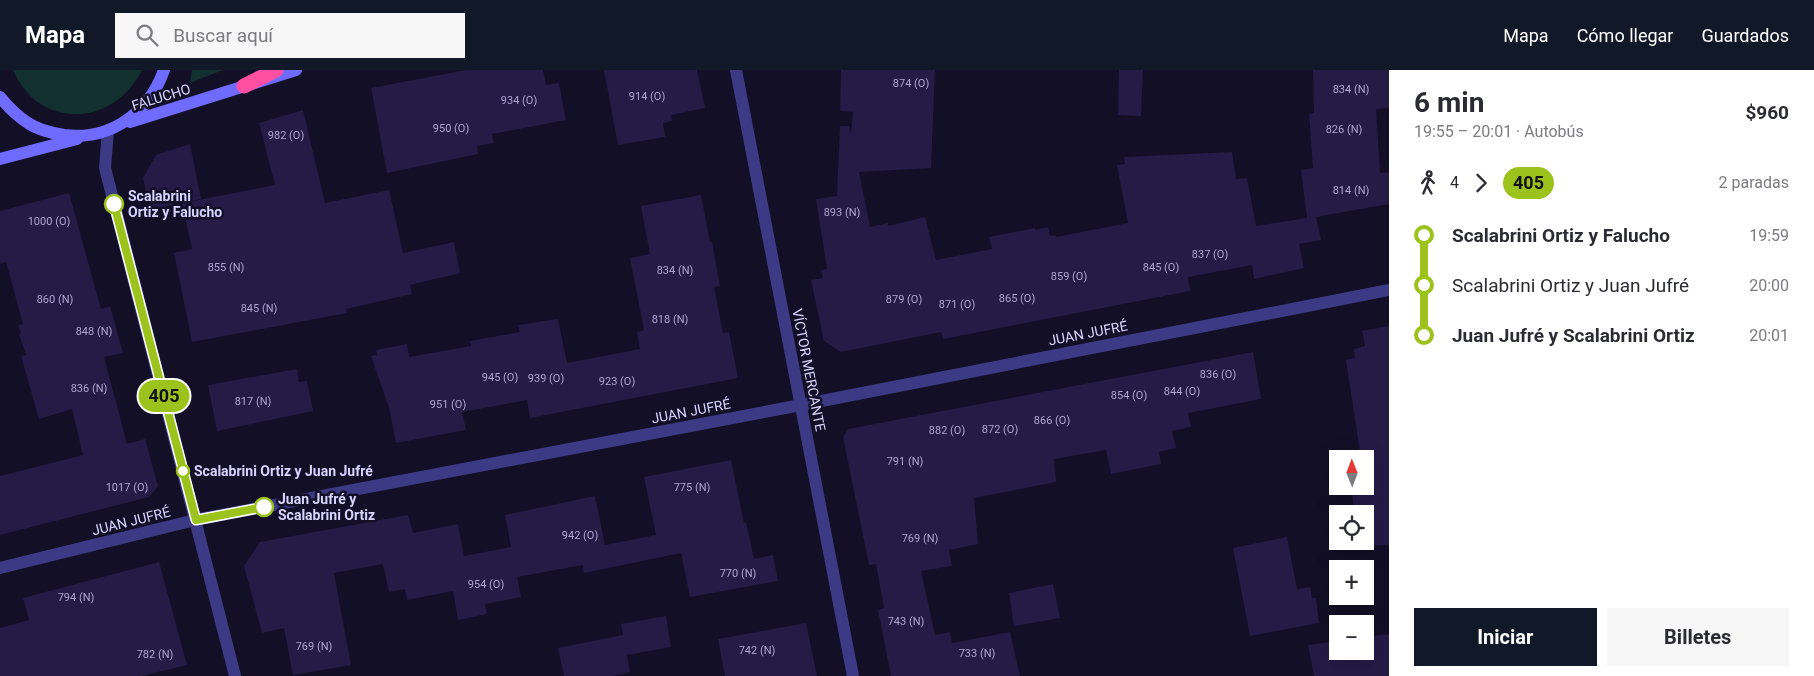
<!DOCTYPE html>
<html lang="es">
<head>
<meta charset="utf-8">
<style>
	:root { --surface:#fff; --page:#f7f7f7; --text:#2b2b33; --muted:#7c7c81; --accent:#111827 }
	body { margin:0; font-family:Roboto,sans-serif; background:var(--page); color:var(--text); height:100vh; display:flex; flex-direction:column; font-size:19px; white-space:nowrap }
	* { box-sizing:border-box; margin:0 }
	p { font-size:16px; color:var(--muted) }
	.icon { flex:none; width:28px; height:28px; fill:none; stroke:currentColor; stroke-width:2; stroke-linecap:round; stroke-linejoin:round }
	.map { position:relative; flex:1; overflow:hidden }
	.details { display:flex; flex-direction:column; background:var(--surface); width:425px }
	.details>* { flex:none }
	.badge { padding:0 10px; border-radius:16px; font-size:18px; line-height:32px }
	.needle { width:32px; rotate:359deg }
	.fabs { position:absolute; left:1329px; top:380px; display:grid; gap:10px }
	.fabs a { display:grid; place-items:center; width:45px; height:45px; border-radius:0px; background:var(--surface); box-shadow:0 5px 20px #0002; font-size:25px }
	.map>.badge { position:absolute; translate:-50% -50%; box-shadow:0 0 0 2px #fff }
	.legs { display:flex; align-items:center; gap:8px; height:55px; padding:0 25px; font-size:16px }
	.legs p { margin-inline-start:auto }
	.head { display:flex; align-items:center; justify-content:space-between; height:85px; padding:0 25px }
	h1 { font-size:28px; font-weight:700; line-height:38px }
	.action { display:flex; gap:10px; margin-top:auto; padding:10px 25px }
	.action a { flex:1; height:58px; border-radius:0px; background:var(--accent); color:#fff; font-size:20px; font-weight:700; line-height:58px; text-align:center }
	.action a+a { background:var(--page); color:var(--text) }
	ul { padding:0 25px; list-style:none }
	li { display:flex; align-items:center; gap:18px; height:50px; font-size:19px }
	li i { display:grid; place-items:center; width:8px; height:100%; margin:0 6px; background:currentColor }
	li i::after { content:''; width:12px; height:12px; margin:-6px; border:4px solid; border-radius:50%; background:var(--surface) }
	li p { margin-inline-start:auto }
	li:first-child i { background:linear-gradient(#0000 50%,currentColor 0) }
	li:last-child i { background:linear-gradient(currentColor 50%,#0000 0) }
	header { display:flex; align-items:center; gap:30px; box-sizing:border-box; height:70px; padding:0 25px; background:var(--accent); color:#fff }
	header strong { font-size:24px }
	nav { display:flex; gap:28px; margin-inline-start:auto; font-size:18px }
	.search { width:350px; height:45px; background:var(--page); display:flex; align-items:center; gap:12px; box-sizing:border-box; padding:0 18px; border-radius:0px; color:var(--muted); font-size:19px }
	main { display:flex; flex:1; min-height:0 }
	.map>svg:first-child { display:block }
	.green { fill:#12302f }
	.building { fill:#241b47 }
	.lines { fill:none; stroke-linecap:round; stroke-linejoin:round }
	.street { stroke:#3d3a85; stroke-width:12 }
	.secondary { stroke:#6f6bff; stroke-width:12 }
	.highway { stroke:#ff4fa3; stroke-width:15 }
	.line-1-casing { stroke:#fff; stroke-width:11 }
	.line-1 { stroke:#9cc31c; stroke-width:8 }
	.stop-1-dot { fill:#fff; stroke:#9cc31c; stroke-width:2.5 }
	.labels { text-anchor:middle; stroke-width:5; stroke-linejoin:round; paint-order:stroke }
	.number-label { font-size:11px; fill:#aca6d1 }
	.street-label { font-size:14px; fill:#d9d4ff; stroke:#130f26 }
	.stop-label { font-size:14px; font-weight:bold; fill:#d9d4ff; stroke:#130f26; text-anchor:start }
</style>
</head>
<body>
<header>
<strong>Mapa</strong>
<div class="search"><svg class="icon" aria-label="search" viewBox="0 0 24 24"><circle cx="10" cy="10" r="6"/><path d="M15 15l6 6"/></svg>Buscar aquí</div>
<nav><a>Mapa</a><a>Cómo llegar</a><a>Guardados</a></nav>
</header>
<main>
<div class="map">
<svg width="1389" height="606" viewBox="0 0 1389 606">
	<rect width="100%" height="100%" fill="#130f26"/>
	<g class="green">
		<path d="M13,0H142C114,57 39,61 13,0Z"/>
		<path d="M192,0H223L190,13Z"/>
	</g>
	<g class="building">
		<path d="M466,0H543L546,15L559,13L566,50L492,64L494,73L477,76L478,84L387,103L371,18Z"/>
		<path d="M604,0H697L705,38L671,45L672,51L663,53L665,67L618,75Z"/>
		<path d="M841,0H935L931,98L859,102L870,157L888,153V156L925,147L936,190L992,179L989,167L1035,158V160L1048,157L1050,166L1055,165L1056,167L1128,153L1117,95L1125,94L1124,87L1232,82L1236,109L1247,108L1256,156L1307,148L1301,100L1313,98L1309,44L1314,43L1313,0H1389V38L1376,39L1380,103L1389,102V134L1316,147L1321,170L1299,174L1304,198L1254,209L1252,195L1188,207L1190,221L943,269L941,262L841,282L824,271L811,210L823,208L821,200L827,199L816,129L837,126L840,56H849L851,64L853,42L840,41Z"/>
		<path d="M1119,0H1143L1141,46L1118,45Z"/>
		<path d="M303,40L325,133L389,120L403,183L454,172L460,203L410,215L412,224L346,239L347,243L192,272L174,183L192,179L182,133L150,140L143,108L156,85L190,74L201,129L183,133L275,115L259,53Z"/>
		<path d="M69,123L101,239L110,236L123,283L104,287L127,374L145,369L158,416L149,427L0,465V406L83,385L72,339L39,349L21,286L26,285L19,264L21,263L18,255L23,254L6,192L0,194V141Z"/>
		<path d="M701,125L710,172H712L720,216L714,217L723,263L729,262L738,308L530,348L527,330L462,342L466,360L396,373L389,338L371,286L377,285L376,280L407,274L409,287L471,276L470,271L520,262L518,255L558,249L567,293L640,279L637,262L644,260L630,188L650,184L641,136Z"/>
		<path d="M1389,256V475L1364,476L1365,444H1355L1351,416H1366L1365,389H1361L1346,290L1355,288L1354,279L1365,276L1362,261Z"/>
		<path d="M1253,282L1261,329L1188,343L1191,357L1172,361L1176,378L1159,382L1161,394L1111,404L1106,380L1083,384L1054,389L1056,412L974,428L978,474L949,480L952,496L921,501L935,565L950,562L952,573L1010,562L1020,606H891L878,540L884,538L876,494L869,495L843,367L848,359Z"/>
		<path d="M297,299L299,312L307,311L313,341L217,361L208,315Z"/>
		<path d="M731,390L744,453L746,452L754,489L773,485L778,511L690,527L681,483L584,503L583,495L517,507L521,527L485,534L487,544L458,550L453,521L407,530L405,519L389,522L383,494L334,503L351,595L293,605L284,558L262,563L244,496L260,472L408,445L413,463L458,454L464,486L511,477L505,445L595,426L605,475L656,465L644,407Z"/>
		<path d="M1287,467L1297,519L1310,517L1312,528H1316L1319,553L1250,566L1233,478Z"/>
		<path d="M159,492L187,595L141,606H0V558L29,550L23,528Z"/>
		<path d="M1053,514L1060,548L1014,556L1009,523Z"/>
		<path d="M666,546L671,577L627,585L630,602L612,606H564L558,578L623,565L621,554Z"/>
		<path d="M806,553L817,606H725L718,569Z"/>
		<path d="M1389,564V606H1314L1308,575L1338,571V581H1365V567Z"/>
	</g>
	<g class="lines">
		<g class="street">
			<path d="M736,0L853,606"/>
			<path d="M108,60L105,98L235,606"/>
			<path d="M0,498L195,450L801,335L1389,220"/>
		</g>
		<g class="secondary">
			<path d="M0,27C8,37 17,46 28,53C38,60 51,63 64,65C110,71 149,43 164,0"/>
			<path d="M130,52L296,0"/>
			<path d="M0,89L77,69"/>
		</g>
		<path class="highway" d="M244,16L276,0"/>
	</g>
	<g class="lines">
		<g class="line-1-casing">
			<path id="line-1" d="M114,134L196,450L264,437"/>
		</g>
		<use href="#line-1" class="line-1"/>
	</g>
	<g class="stop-1-dot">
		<circle cx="114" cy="134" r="9"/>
		<circle cx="183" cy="401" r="6"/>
		<circle cx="264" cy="437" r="9"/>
	</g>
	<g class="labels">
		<g class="number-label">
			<text x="911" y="17">874 (O)</text>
			<text x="1351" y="23">834 (N)</text>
			<text x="647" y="30">914 (O)</text>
			<text x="519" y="34">934 (O)</text>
			<text x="451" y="62">950 (O)</text>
			<text x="1344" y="63">826 (N)</text>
			<text x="286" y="69">982 (O)</text>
			<text x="1351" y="124">814 (N)</text>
			<text x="842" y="146">893 (N)</text>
			<text x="49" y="155">1000 (O)</text>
			<text x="1210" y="188">837 (O)</text>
			<text x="226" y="201">855 (N)</text>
			<text x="1161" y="201">845 (O)</text>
			<text x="675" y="204">834 (N)</text>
			<text x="1069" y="210">859 (O)</text>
			<text x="1017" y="232">865 (O)</text>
			<text x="55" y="233">860 (N)</text>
			<text x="904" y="233">879 (O)</text>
			<text x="957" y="238">871 (O)</text>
			<text x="259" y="242">845 (N)</text>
			<text x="670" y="253">818 (N)</text>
			<text x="94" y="265">848 (N)</text>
			<text x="1218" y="308">836 (O)</text>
			<text x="500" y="311">945 (O)</text>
			<text x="546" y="312">939 (O)</text>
			<text x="617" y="315">923 (O)</text>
			<text x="89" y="322">836 (N)</text>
			<text x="1182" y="325">844 (O)</text>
			<text x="1129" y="329">854 (O)</text>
			<text x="253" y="335">817 (N)</text>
			<text x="448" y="338">951 (O)</text>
			<text x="1052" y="354">866 (O)</text>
			<text x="1000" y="363">872 (O)</text>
			<text x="947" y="364">882 (O)</text>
			<text x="905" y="395">791 (N)</text>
			<text x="127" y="421">1017 (O)</text>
			<text x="692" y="421">775 (N)</text>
			<text x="580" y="469">942 (O)</text>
			<text x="920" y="472">769 (N)</text>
			<text x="738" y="507">770 (N)</text>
			<text x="486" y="518">954 (O)</text>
			<text x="76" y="531">794 (N)</text>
			<text x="906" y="555">743 (N)</text>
			<text x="314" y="580">769 (N)</text>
			<text x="757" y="584">742 (N)</text>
			<text x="977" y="587">733 (N)</text>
			<text x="155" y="588">782 (N)</text>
		</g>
		<g class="street-label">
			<text transform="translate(161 27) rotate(-17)" y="5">FALUCHO</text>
			<text transform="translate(1088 263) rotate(-11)" y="5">JUAN JUFRÉ</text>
			<text transform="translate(809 300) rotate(79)" y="5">VÍCTOR MERCANTE</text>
			<text transform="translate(691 341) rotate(-11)" y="5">JUAN JUFRÉ</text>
			<text transform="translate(131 451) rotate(-14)" y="5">JUAN JUFRÉ</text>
		</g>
		<g class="stop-label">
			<text x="128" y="131">Scalabrini<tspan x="128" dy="16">Ortiz y Falucho</tspan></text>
			<text x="194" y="406">Scalabrini Ortiz y Juan Jufré</text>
			<text x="278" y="434">Juan Jufré y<tspan x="278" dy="16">Scalabrini Ortiz</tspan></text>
		</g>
	</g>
</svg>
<div class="fabs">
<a><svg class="needle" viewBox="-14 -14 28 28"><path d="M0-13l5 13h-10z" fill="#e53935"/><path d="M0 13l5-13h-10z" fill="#7c7c81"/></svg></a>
<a><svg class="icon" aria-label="locate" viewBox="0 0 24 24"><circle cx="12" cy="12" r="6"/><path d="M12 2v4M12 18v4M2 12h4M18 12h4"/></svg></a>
<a>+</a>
<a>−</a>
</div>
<b class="badge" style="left:164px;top:326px;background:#9cc31c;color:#111">405</b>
</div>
<section class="details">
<div class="head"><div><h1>6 min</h1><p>19:55 – 20:01 · Autobús</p></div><b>$960</b></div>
<div class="legs"><svg class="icon" aria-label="walk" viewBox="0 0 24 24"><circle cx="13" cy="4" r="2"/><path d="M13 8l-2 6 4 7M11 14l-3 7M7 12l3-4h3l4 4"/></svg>4<svg class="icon" aria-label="forward" viewBox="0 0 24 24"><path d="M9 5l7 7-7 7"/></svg><b class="badge" style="background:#9cc31c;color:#111">405</b><p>2 paradas</p></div>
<ul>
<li><i style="color:#9cc31c"></i><b>Scalabrini Ortiz y Falucho</b><p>19:59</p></li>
<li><i style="color:#9cc31c"></i><span>Scalabrini Ortiz y Juan Jufré</span><p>20:00</p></li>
<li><i style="color:#9cc31c"></i><b>Juan Jufré y Scalabrini Ortiz</b><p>20:01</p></li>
</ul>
<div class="action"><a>Iniciar</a><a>Billetes</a></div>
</section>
</main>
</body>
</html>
